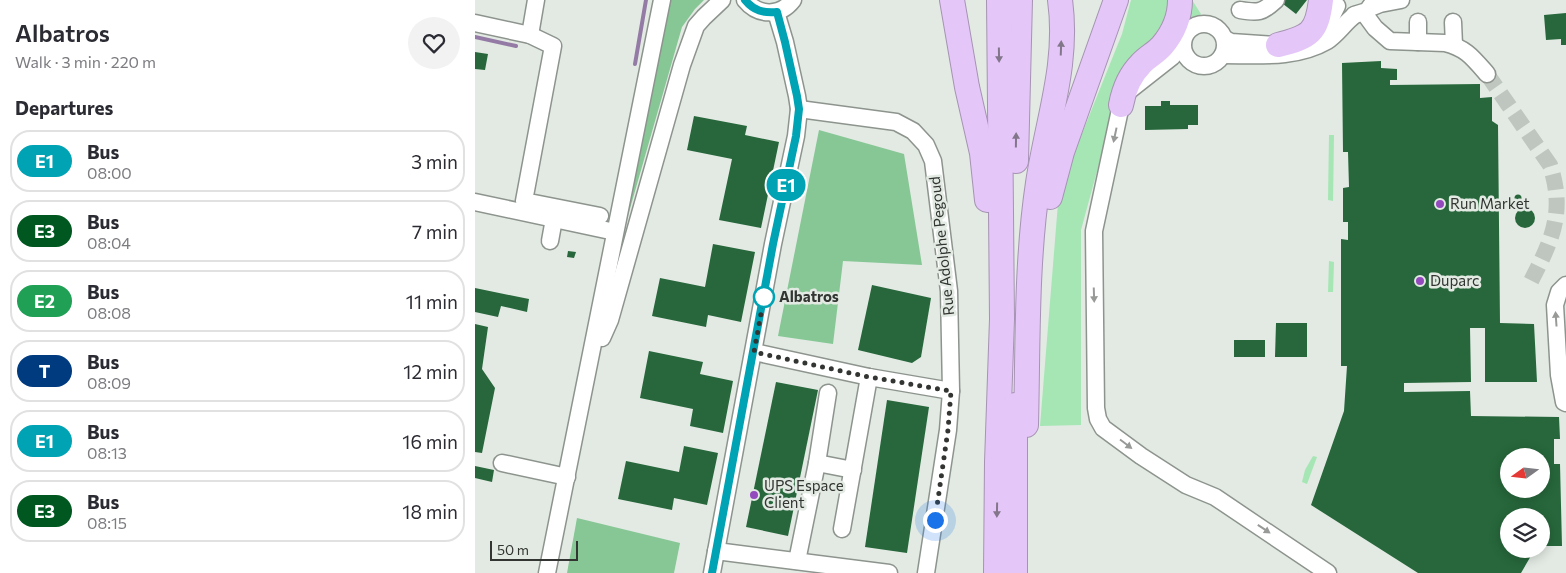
<!DOCTYPE html>
<html lang="en">
<head>
<meta charset="utf-8">
<style>
	:root { --surface:#fff; --page:#f2f2f3; --text:#2b2b33; --muted:#7c7c81; --line:#e1e1e2 }
	body { margin:0; font-family:Commissioner,sans-serif; background:var(--page); color:var(--text); height:100vh; display:flex; flex-direction:column; font-size:19px; white-space:nowrap }
	* { box-sizing:border-box; margin:0 }
	p { font-size:16px; color:var(--muted) }
	.icon { flex:none; width:28px; height:28px; fill:none; stroke:currentColor; stroke-width:2; stroke-linecap:round; stroke-linejoin:round }
	.map { position:relative; flex:1; overflow:hidden }
	.panel { display:flex; flex-direction:column; background:var(--surface); width:475px }
	.panel>* { flex:none }
	.badge { padding:0 10px; border-radius:16px; font-size:18px; line-height:32px }
	.needle { width:32px; rotate:255deg }
	.controls { position:absolute; left:1025px; top:448px; display:grid; gap:10px }
	.controls a { display:grid; place-items:center; width:50px; height:50px; border-radius:50%; background:var(--surface); box-shadow:0 2px 12px #0003; font-size:25px }
	.scale { position:absolute; left:15px; bottom:12px; width:88px; box-sizing:border-box; padding-left:5px; border:2px solid #323532; border-top:0; font-size:14px; line-height:18px; white-space:nowrap; color:#323532; -webkit-text-stroke:4px #e2eae3; paint-order:stroke }
	.you { position:absolute; width:25px; height:25px; margin:-12px; border:4px solid #fff; border-radius:50%; background:#1a73e8; box-shadow:0 0 0 8px #1a73e833 }
	.map>.badge { position:absolute; translate:-50% -50%; box-shadow:0 0 0 2px #fff }
	h2 { padding:0 15px; font-size:19px; line-height:45px }
	.round { display:grid; place-items:center; flex:none; width:52px; height:52px; border-radius:26px; background:var(--page) }
	.head { display:flex; align-items:center; justify-content:space-between; height:85px; padding:0 15px }
	h1 { font-size:24px; font-weight:600; line-height:38px }
	ul { padding:0; list-style:none }
	li { display:flex; align-items:center; gap:15px; height:62px; margin:0 10px 8px; padding:0 5px; border:2px solid var(--line); border-radius:20px }
	li div { flex:1 }
	li b { display:block; font-size:19px }
	li em { font-style:normal }
	li .badge { min-width:55px; font-weight:700; text-align:center }
	main { display:flex; flex:1; min-height:0 }
	.map>svg:first-child { display:block }
	.green { fill:#a5e6b4 }
	.forest { fill:#86c795 }
	.lines { fill:none; stroke-linecap:round; stroke-linejoin:round }
	.stream { stroke:#947ba6; stroke-width:4 }
	.building { fill:#27673b; fill-rule:evenodd }
	.minor-tunnel { stroke:#bfc6c0; stroke-width:16; stroke-dasharray:16 8; stroke-linecap:butt }
	.minor-casing { stroke:#8d948e; stroke-width:19 }
	.highway-casing { stroke:#a693b3; stroke-width:26 }
	.minor { stroke:#fff; stroke-width:16 }
	.highway { stroke:#e4c6f8; stroke-width:24 }
	.oneway { fill:#82768b }
	.oneway2 { fill:#989a98 }
	.line-casing { stroke:#fff; stroke-width:11 }
	.line { stroke:#00a3b4; stroke-width:8 }
	.walk { stroke:#323532; stroke-width:5; stroke-dasharray:0 9 }
	.poi-dot { fill:#934abd; stroke:#e2eae3; stroke-width:2 }
	.stop-dot { fill:#fff; stroke:#00a3b4; stroke-width:2.5 }
	.labels { text-anchor:middle; stroke-width:5; stroke-linejoin:round; paint-order:stroke }
	.poi-label { font-size:15px; fill:#323532; stroke:#e2eae3; text-anchor:start }
	.street-label { font-size:15px; fill:#323532; stroke:#e2eae3 }
	.stop-label { font-size:15px; font-weight:bold; fill:#323532; stroke:#e2eae3; text-anchor:start }
</style>
</head>
<body>
<main>
<section class="panel">
<div class="head"><div><h1>Albatros</h1><p>Walk · 3 min · 220 m</p></div><a class="round"><svg class="icon" aria-label="heart" viewBox="0 0 24 24"><path d="M12 20l-8-8c-3-5 5-10 8-4 3-6 11-1 8 4z"/></svg></a></div>
<h2>Departures</h2>
<ul>
<li><span class="badge" style="background:#00a3b4;color:#fff">E1</span><div><b>Bus</b><p>08:00</p></div><em>3 min</em></li>
<li><span class="badge" style="background:#005820;color:#fff">E3</span><div><b>Bus</b><p>08:04</p></div><em>7 min</em></li>
<li><span class="badge" style="background:#1fa055;color:#fff">E2</span><div><b>Bus</b><p>08:08</p></div><em>11 min</em></li>
<li><span class="badge" style="background:#003b80;color:#fff">T</span><div><b>Bus</b><p>08:09</p></div><em>12 min</em></li>
<li><span class="badge" style="background:#00a3b4;color:#fff">E1</span><div><b>Bus</b><p>08:13</p></div><em>16 min</em></li>
<li><span class="badge" style="background:#005820;color:#fff">E3</span><div><b>Bus</b><p>08:15</p></div><em>18 min</em></li>
</ul>
</section>
<div class="map">
<svg width="1091" height="573" viewBox="0 0 1091 573">
	<rect width="100%" height="100%" fill="#e2eae3"/>
	<g class="green">
		<path d="M656,0H717L726,14L646,83L606,230V425L565,426L584,191L647,34Z"/>
		<path d="M854,135H859L858,201L853,200Z"/>
		<path d="M854,261L859,262L858,292H853Z"/>
		<path d="M838,456L842,457L832,484L827,482L830,470Z"/>
	</g>
	<g class="forest">
		<path d="M192,0H229L220,9L207,27L148,233Z"/>
		<path d="M344,130L429,154L447,265L368,261L358,344L303,336Z"/>
		<path d="M102,518L205,543L199,573H92Z"/>
	</g>
	<g class="lines">
		<g class="stream">
			<path d="M0,37L41,46"/>
			<path d="M160,64L171,0"/>
		</g>
	</g>
	<g class="building">
		<path d="M803,0H832L821,14Z"/>
		<path d="M1091,13V45H1086V39L1071,40L1069,15Z"/>
		<path d="M0,52L13,54L10,70L0,69Z"/>
		<path d="M906,61V68L922,69V80H915V85L1005,84V98L1017,97V121L1023,125L1025,323L1059,324L1062,382H1010V328H995L996,382L929,383V392L995,391L996,416L1084,417L1085,439H1079V464H1085L1087,546H1066V516H1034V549H1060L1046,573H943L836,505L869,411L872,366H866V239L873,240V222H868V188L874,187L873,152H868L867,63ZM1034,456H1066V489H1034Z"/>
		<path d="M686,101H695V105H723V125H713V129L670,130V106H686Z"/>
		<path d="M219,116L272,126L270,135L304,142L286,228L244,220L257,159L212,150Z"/>
		<circle cx="1043" cy="198" r="3.5"/>
		<circle cx="1050" cy="218" r="10"/>
		<path d="M238,244L280,252L266,322L233,315L231,327L177,316L185,278L230,287Z"/>
		<path d="M93,251L101,252L99,258L92,257Z"/>
		<path d="M397,285L456,298L446,357L437,363L383,350Z"/>
		<path d="M0,288L54,299L52,312L26,306L23,317L0,312Z"/>
		<path d="M801,323H832V357H800Z"/>
		<path d="M0,324L13,327L7,369L20,388L7,453L0,452Z"/>
		<rect x="759" y="340" width="31" height="17"/>
		<path d="M174,351L228,362L225,374L258,381L248,433L215,426L218,409L165,398Z"/>
		<path d="M301,382L343,390L313,536L271,527Z"/>
		<path d="M412,400L454,407L432,553L390,547Z"/>
		<path d="M209,446L243,453L232,505L199,498L197,510L143,499L151,461L204,472Z"/>
		<path d="M0,466L19,470L17,482L0,478Z"/>
	</g>
	<g class="lines">
		<path class="minor-tunnel" d="M1012,74L1075,165C1091,214 1076,242 1054,285"/>
		<g class="minor-casing">
			<g id="minor">
				<path d="M270,0C283,16 305,17 318,0"/>
				<path d="M895,8L905,4L926,0"/>
				<path d="M765,10C783,13 787,13 801,0"/>
				<path d="M889,13L900,28L915,41L970,43C991,48 998,58 1012,74"/>
				<path d="M879,15L892,11L900,0"/>
				<path d="M978,22L979,45"/>
				<path d="M0,23L55,35L78,46L49,201L125,216"/>
				<circle cx="729" cy="45" r="21"/>
				<path d="M55,35L61,0"/>
				<path d="M839,38L851,28L862,6"/>
				<path d="M750,39L756,42L801,45"/>
				<path d="M943,42V22"/>
				<path d="M708,43L697,57L655,90L650,95L646,105L619,231L621,408L623,419L628,428L666,456L711,485L740,497L853,573"/>
				<path d="M748,55C783,55 821,59 852,41C862,35 870,22 880,15"/>
				<path d="M324,109L421,122L438,131L451,145L458,161L474,291L476,391L473,430L451,573"/>
				<path d="M0,202L140,232"/>
				<path d="M75,241L79,219"/>
				<path d="M1091,285L1084,292L1080,305L1084,375L1089,402L1091,403"/>
				<path d="M127,338L135,320L207,65L221,26L229,17L247,0"/>
				<path d="M279,352L394,377L476,391"/>
				<path d="M27,463L92,477"/>
				<path d="M342,463L378,470"/>
				<path d="M367,529L394,377"/>
				<path d="M241,551L414,573"/>
				<path d="M322,561L342,463L353,393"/>
				<path d="M72,573L187,0"/>
				<path d="M237,573L298,244L321,136L324,109L322,96L310,42L301,12"/>
			</g>
		</g>
		<g class="highway-casing">
			<g id="highway">
				<path d="M477,0L492,87L507,153L512,200"/>
				<path d="M803,45C835,37 842,33 846,0"/>
				<path d="M646,105C649,89 654,76 666,64C672,57 681,53 687,46C698,33 705,17 705,0"/>
				<path d="M541,161L545,0"/>
				<path d="M575,197L587,152L641,0"/>
				<path d="M551,425C553,345 551,263 563,183C572,121 594,64 585,0"/>
				<path d="M521,573L522,462L527,319L524,0"/>
				<path d="M540,573V405"/>
			</g>
		</g>
		<use href="#minor" class="minor"/>
		<use href="#highway" class="highway"/>
	</g>
	<defs><path id="oneway-solid" d="M-6-.8H1V-3.2L6.5 0L1 3.2V.8H-6Z" transform="scale(1.25)"/></defs>
	<g class="oneway">
		<use href="#oneway-solid" transform="translate(586 48) rotate(-88)"/>
		<use href="#oneway-solid" transform="translate(524 55) rotate(89)"/>
		<use href="#oneway-solid" transform="translate(541 140) rotate(-89)"/>
		<use href="#oneway-solid" transform="translate(522 510) rotate(91)"/>
	</g>
	<g class="oneway2">
		<use href="#oneway-solid" transform="translate(640 135) rotate(102)"/>
		<use href="#oneway-solid" transform="translate(619 295) rotate(88)"/>
		<use href="#oneway-solid" transform="translate(1081 319) rotate(-94)"/>
		<use href="#oneway-solid" transform="translate(651 444) rotate(37)"/>
		<use href="#oneway-solid" transform="translate(789 529) rotate(34)"/>
	</g>
	<g class="lines">
		<g class="line-casing">
			<path id="line" d="M237,573L298,244L321,136L324,109L322,96L310,42L302,12C288,13 279,11 270,0"/>
		</g>
		<use href="#line" class="line"/>
		<path class="walk" d="M289,297L279,352L394,377L476,391L473,430L460,520"/>
	</g>
	<g class="poi-dot">
		<circle cx="965" cy="204" r="5"/>
		<circle cx="945" cy="281" r="5"/>
		<circle cx="279" cy="495" r="5"/>
	</g>
	<circle class="stop-dot" cx="289" cy="297" r="10"/>
	<g class="labels">
		<g class="poi-label">
			<text x="975" y="209">Run Market</text>
			<text x="955" y="286">Duparc</text>
			<text x="289" y="491">UPS Espace<tspan x="289" dy="17">Client</tspan></text>
		</g>
		<g class="street-label">
			<text transform="translate(467 246) rotate(-96)" y="5">Rue Adolphe Pegoud</text>
		</g>
		<g class="stop-label">
			<text x="304" y="302">Albatros</text>
		</g>
	</g>
</svg>
<div class="controls">
<a><svg class="needle" viewBox="-14 -14 28 28"><path d="M0-13l5 13h-10z" fill="#e53935"/><path d="M0 13l5-13h-10z" fill="#7c7c81"/></svg></a>
<a><svg class="icon" aria-label="layers" viewBox="0 0 24 24"><path d="M12 4l9 5-9 5-9-5zM3 14l9 5 9-5"/></svg></a>
</div>
<div class="scale">50 m</div>
<div class="you" style="left:460px;top:520px"></div>
<b class="badge" style="left:311px;top:185px;background:#00a3b4;color:#fff">E1</b>
</div>
</main>
</body>
</html>
